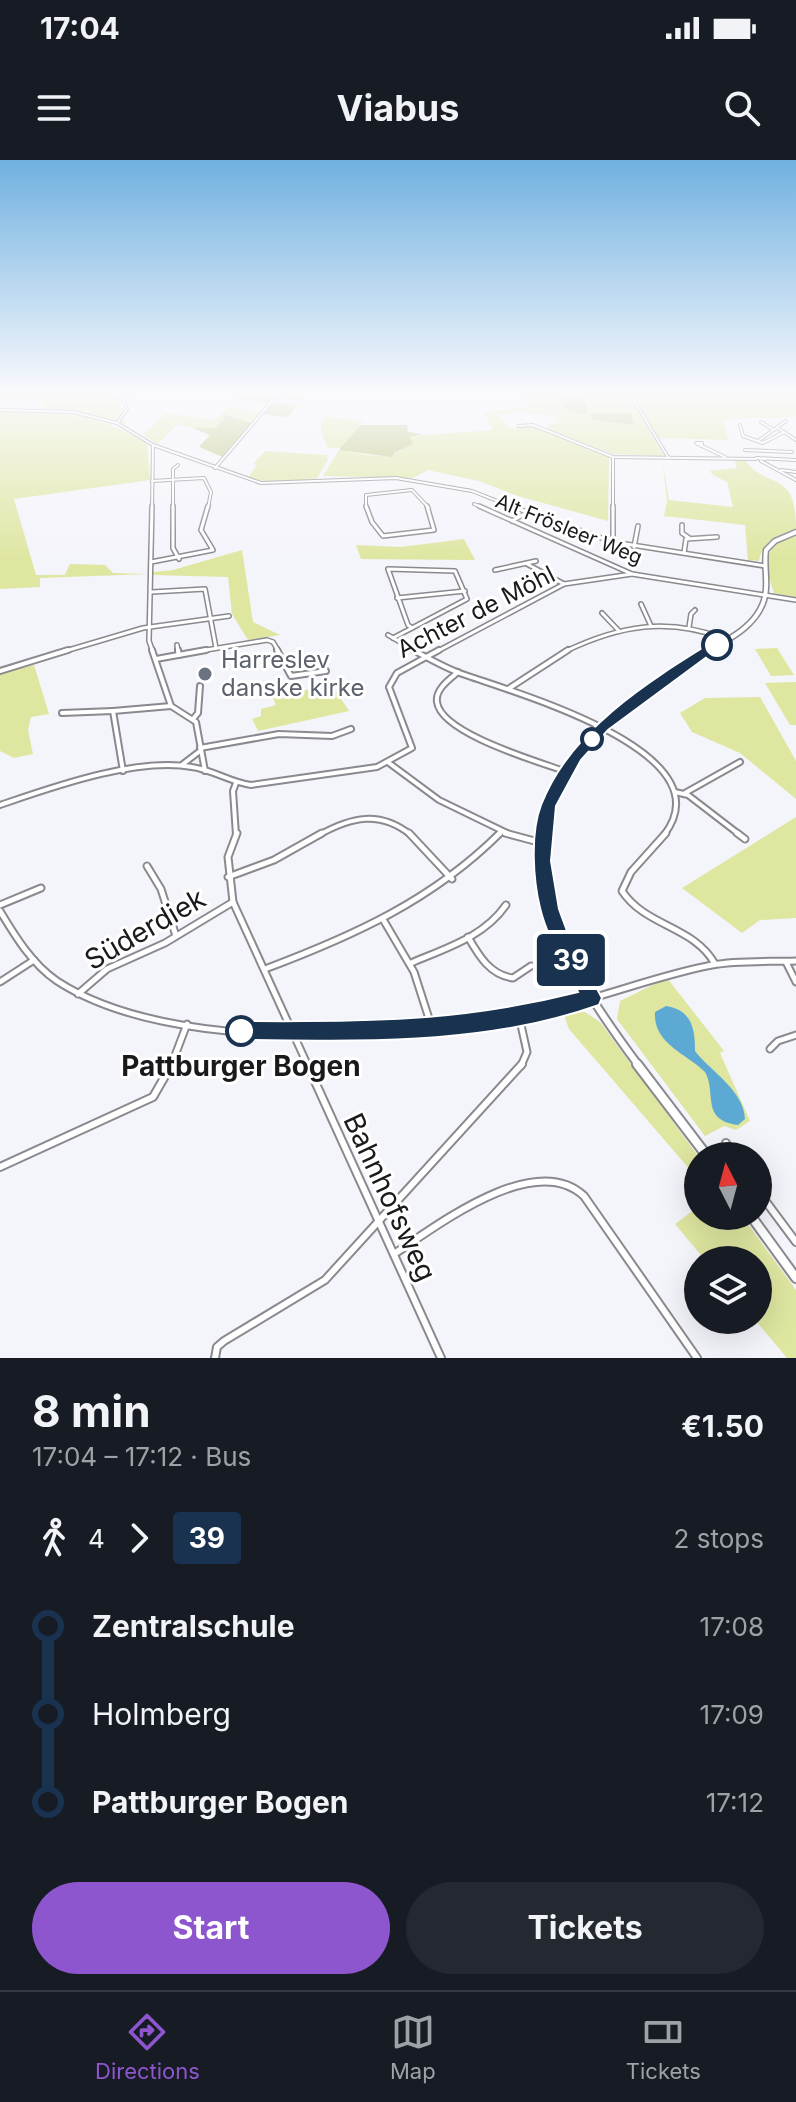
<!DOCTYPE html>
<html lang="en">
<head>
<meta charset="utf-8">
<style>
	:root { --surface:#171b24; --page:#242831; --text:#f1f3f6; --muted:#9ea1a6; --line:#363941; --accent:#8e56ce }
	body { margin:0; font-family:Inter,sans-serif; background:var(--page); color:var(--text); height:100vh; display:flex; flex-direction:column; font-size:30px; white-space:nowrap }
	* { box-sizing:border-box; margin:0 }
	p { font-size:26px; color:var(--muted) }
	.icon { flex:none; width:44px; height:44px; fill:none; stroke:currentColor; stroke-width:2; stroke-linecap:round; stroke-linejoin:round }
	.map { position:relative; height:1198px; overflow:hidden }
	.drawer { display:flex; flex-direction:column; background:var(--surface); flex:1 }
	.drawer>* { flex:none }
	.badge { padding:0 16px; border-radius:6px; font-size:28px; line-height:52px }
	.needle { width:52px; rotate:354deg }
	.controls { position:absolute; left:684px; top:982px; display:grid; gap:16px }
	.controls a { display:grid; place-items:center; width:88px; height:88px; border-radius:50%; background:var(--surface); box-shadow:0 8px 32px #0002; font-size:40px }
	.map>.badge { position:absolute; translate:-50% -50%; box-shadow:0 0 0 4px #fff }
	.legs { display:flex; align-items:center; gap:12px; height:88px; padding:0 32px; font-size:26px }
	.legs p { margin-inline-start:auto }
	.summary { display:flex; align-items:center; justify-content:space-between; height:136px; padding:0 32px }
	h1 { font-size:44px; font-weight:700; line-height:60px }
	.action { display:flex; gap:16px; margin-top:auto; padding:16px 32px }
	.action a { flex:1; height:92px; border-radius:48px; background:var(--accent); color:#fff; font-size:32px; font-weight:700; line-height:92px; text-align:center }
	.action a+a { background:var(--page); color:var(--text) }
	ul { padding:0 32px; list-style:none }
	li { display:flex; align-items:center; gap:28px; height:88px; font-size:30px }
	li i { display:grid; place-items:center; width:12px; height:100%; margin:0 10px; background:currentColor }
	li i::after { content:''; width:20px; height:20px; margin:-10px; border:6px solid; border-radius:50%; background:var(--surface) }
	li p { margin-inline-start:auto }
	li:first-child i { background:linear-gradient(#0000 50%,currentColor 0) }
	li:last-child i { background:linear-gradient(currentColor 50%,#0000 0) }
	.status { display:flex; justify-content:space-between; align-items:center; height:56px; padding:0 40px; background:var(--surface); direction:ltr }
	.status svg { height:22px; fill:currentColor }
	header { display:flex; justify-content:space-between; align-items:center; height:104px; padding:0 32px; background:var(--surface); font-size:36px; font-weight:700 }
	.tab-bar { display:flex; justify-content:space-around; align-items:center; height:112px; border-top:2px solid var(--line); background:var(--surface); font-size:22px; color:var(--muted) }
	.tab-bar a { display:grid; justify-items:center; gap:4px }
	.tab-bar .on { color:var(--accent) }
	.map>svg:first-child { display:block }
	.green { fill:#dfe6a0 }
	.forest { fill:#bbc277 }
	.water { fill:#5caad3 }
	.lines { fill:none; stroke-linecap:round; stroke-linejoin:round }
	.minor-far4-casing { stroke:#89898f; stroke-width:4 }
	.minor-far3-casing { stroke:#89898f; stroke-width:6 }
	.minor-far2-casing { stroke:#89898f; stroke-width:8 }
	.minor-far1-casing { stroke:#89898f; stroke-width:9 }
	.minor-casing { stroke:#89898f; stroke-width:10 }
	.tertiary-far3-casing { stroke:#89898f; stroke-width:7 }
	.tertiary-far2-casing { stroke:#89898f; stroke-width:9 }
	.tertiary-far1-casing { stroke:#89898f; stroke-width:10 }
	.tertiary-casing { stroke:#89898f; stroke-width:12 }
	.minor-far4 { stroke:#fff; stroke-width:2 }
	.minor-far3 { stroke:#fff; stroke-width:3 }
	.minor-far2 { stroke:#fff; stroke-width:4 }
	.minor-far1 { stroke:#fff; stroke-width:5 }
	.minor { stroke:#fff; stroke-width:6 }
	.tertiary-far3 { stroke:#fff; stroke-width:4 }
	.tertiary-far2 { stroke:#fff; stroke-width:5 }
	.tertiary-far1 { stroke:#fff; stroke-width:6 }
	.tertiary { stroke:#fff; stroke-width:8 }
	.line-1 { fill:#193250; stroke:#fff; stroke-width:2 }
	.stop-1-dot { fill:#fff; stroke:#193250; stroke-width:4 }
	.worship-dot { fill:#6b7280; stroke:#fff; stroke-width:3 }
	.labels { text-anchor:middle; stroke-width:6; stroke-linejoin:round; paint-order:stroke }
	.far-street-label { font-size:20px; fill:#1a1a1c; stroke:#fff }
	.street-label { font-size:24px; fill:#1a1a1c; stroke:#fff }
	.worship-label { font-size:24px; fill:#5b616d; stroke:#fff; text-anchor:start }
	.near-street-label { font-size:28px; fill:#1a1a1c; stroke:#fff }
	.near-stop-label { font-size:28px; font-weight:bold; fill:#1a1a1c; stroke:#fff }
</style>
</head>
<body>
<div class="status"><b>17:04</b><svg viewBox="0 0 49 12"><path d="M0 12V9h3v3zM5 12V6h3v6zM10 12V3h3v9zM15 12V0h3v12zM26 1h20v11H26zM47 4h2v5h-2z"/></svg></div>
<header><svg class="icon" aria-label="menu" viewBox="0 0 24 24"><path d="M4 6h16M4 12h16M4 18h16"/></svg>Viabus<svg class="icon" aria-label="search" viewBox="0 0 24 24"><circle cx="10" cy="10" r="6"/><path d="M15 15l6 6"/></svg></header>
<div class="map">
<svg width="796" height="1198" viewBox="0 0 796 1198">
	<rect width="100%" height="100%" fill="#f4f4fb"/>
	<g class="green">
		<path d="M0,234H96L114,239L123,249H130L123,259L126,265L84,252L42,249L44,241H0Z"/>
		<path d="M519,234H628L664,296L612,294L545,268L550,267L548,264L560,263L554,255L525,254L521,251L498,256L510,268L533,265L609,295L608,361L518,336L479,321L428,310L413,318L323,316L339,290C368,294 399,306 412,276L493,270L483,251L528,248Z"/>
		<path d="M632,234H796V257L722,259L729,280L658,278Z"/>
		<path d="M227,247L261,251L252,263L224,254V259L216,268H192L178,264L157,284L143,275L166,253L215,260Z"/>
		<path d="M0,251C58,252 98,252 147,284L150,320L14,339L36,415H65L70,404L105,405L113,413L148,414L40,418V427L0,429Z"/>
		<path d="M325,257L363,261L341,288H328C323,276 317,268 325,257Z"/>
		<path d="M265,291L327,295L328,300L317,318L285,323L247,319L257,305L253,304Z"/>
		<path d="M734,299H744C768,332 796,307 796,369C778,374 762,382 759,401L748,400L745,365L664,356L667,341L662,300L669,340L733,347L727,322L713,315L710,311L737,308Z"/>
		<path d="M796,373V438L774,433C762,400 764,386 796,373Z"/>
		<path d="M464,379L475,400L361,399L356,385L401,387Z"/>
		<path d="M242,390L253,462L280,475L248,480L232,454L228,417L153,415V412L173,410Z"/>
		<path d="M777,488L794,515L771,516L755,489Z"/>
		<path d="M34,505L49,554L31,557L28,570L33,594L14,598L0,591V514Z"/>
		<path d="M796,522V565H790L765,523Z"/>
		<path d="M331,524L349,551L258,571L252,559L261,556V549L276,545L273,538Z"/>
		<path d="M760,537L796,601V639L740,593L692,572L680,553L705,538Z"/>
		<path d="M796,657V758L760,760L742,773L682,728Z"/>
		<path d="M667,818L724,891L720,893L750,961L736,970L724,966L705,976L617,859L620,841Z"/>
		<path d="M585,852L600,862L698,996V1019L569,869L565,858L567,853Z"/>
		<path d="M698,1047V1056H742L796,1130V1198H787L755,1160H758V1100H705L675,1064Z"/>
	</g>
	<g class="forest">
		<path d="M240,234H306L302,240L275,238L272,242L297,245L288,257L260,254L268,243L235,239Z"/>
		<path d="M581,235L589,253H631L634,265L593,260L589,253C571,253 564,253 558,236Z"/>
		<path d="M223,254L252,263L223,297L199,287L210,275L192,268H216L224,259Z"/>
		<path d="M360,265H407L408,272L422,274L410,277L413,284L394,293L392,297L339,290Z"/>
	</g>
	<path class="water" d="M666,846C692,850 695,869 695,891C710,911 744,930 745,959L738,965C700,960 717,933 705,912C686,893 653,884 655,852Z"/>
	<g class="lines">
		<g class="minor-far4-casing">
			<g id="minor-far4">
				<path d="M106,234L124,240"/>
				<path d="M630,234L668,297"/>
				<path d="M0,250L73,252L117,263L153,285L261,323L396,318L472,331L515,348"/>
				<path d="M118,262L127,249L124,240L135,234"/>
				<path d="M761,262L774,270"/>
				<path d="M740,265L743,276L763,283L784,272L777,268"/>
				<path d="M519,266L533,265L613,297L756,299"/>
				<path d="M784,272L796,280"/>
				<path d="M758,281L786,261"/>
				<path d="M696,283H702V286Z"/>
				<path d="M702,286L725,297"/>
				<path d="M745,290L792,292"/>
				<path d="M613,297V348"/>
				<path d="M765,299L756,298L796,300"/>
				<path d="M761,301L796,320"/>
				<path d="M215,308L274,239"/>
				<path d="M781,310L796,312"/>
				<path d="M152,321L204,318L211,332L208,348"/>
				<path d="M474,344L484,348"/>
				<path d="M152,348L153,285"/>
				<path d="M173,348V309L178,305"/>
				<path d="M366,348V335L412,330L429,348"/>
			</g>
		</g>
		<g class="minor-far3-casing">
			<g id="minor-far3">
				<path d="M152,346L149,481L153,492"/>
				<path d="M173,346V388L179,399"/>
				<path d="M366,346L372,362L383,376L434,370L427,346"/>
				<path d="M479,346L632,414L796,440"/>
				<path d="M510,346L613,382L765,406"/>
				<path d="M613,346V382"/>
				<path d="M512,361L526,353"/>
				<path d="M682,365V373L689,378"/>
				<path d="M634,387L638,366"/>
				<path d="M684,393L686,379L717,377"/>
				<path d="M151,402L213,390L201,370L208,346"/>
				<path d="M527,404L564,424"/>
				<path d="M388,409L455,411L467,439L412,468L408,465Z"/>
				<path d="M495,410L536,401"/>
				<path d="M152,432L205,429L216,488"/>
				<path d="M397,438L465,431"/>
				<path d="M641,444L651,466"/>
				<path d="M602,453L619,471"/>
				<path d="M689,467L691,454L695,450"/>
				<path d="M388,475L417,492"/>
				<path d="M393,478L412,468"/>
				<path d="M177,485L178,492"/>
				<path d="M62,492L143,468L229,456"/>
				<path d="M194,492L267,480L273,482L279,492"/>
				<path d="M436,492L564,424L632,414"/>
				<path d="M564,492C620,465 667,457 726,479"/>
			</g>
		</g>
		<g class="minor-far2-casing">
			<g id="minor-far2">
				<path d="M152,490L171,546L196,562L205,611"/>
				<path d="M178,490L179,495"/>
				<path d="M277,490L291,516L326,511"/>
				<path d="M413,490C428,498 442,506 457,512C507,531 730,590 664,675"/>
				<path d="M156,499L206,490"/>
				<path d="M0,511L68,490"/>
				<path d="M458,512C450,519 435,529 437,542C441,574 540,602 567,612"/>
				<path d="M508,529L568,490"/>
				<path d="M62,553L113,551"/>
				<path d="M193,559L198,553L200,526"/>
				<path d="M200,588L279,574L332,576L351,569"/>
				<path d="M389,603L439,640L511,675"/>
				<path d="M183,604L200,591"/>
				<path d="M123,611L113,551L171,546"/>
				<path d="M236,623L233,631L236,675"/>
				<path d="M675,632L688,635L740,675"/>
				<path d="M685,633L740,602"/>
				<path d="M0,645C53,627 136,597 192,607C213,610 230,622 251,625L377,607L412,588L389,527L397,513L439,490"/>
				<path d="M319,675C351,657 380,650 411,675"/>
			</g>
		</g>
		<g class="minor-far1-casing">
			<g id="minor-far1">
				<path d="M237,673L228,697L233,742L308,906"/>
				<path d="M409,673L452,719"/>
				<path d="M505,673L542,683"/>
				<path d="M666,673L631,712L622,731C646,767 694,766 715,804"/>
				<path d="M737,673L745,679"/>
				<path d="M147,706L161,729L176,776"/>
				<path d="M228,717L274,700L322,673"/>
				<path d="M0,745L41,728"/>
				<path d="M0,751C15,776 32,804 57,821C172,896 412,880 542,851C600,839 654,816 712,805C739,800 768,802 796,801"/>
				<path d="M384,761L414,812L432,868"/>
				<path d="M468,777C479,796 490,815 513,818L531,806"/>
				<path d="M786,802L796,822"/>
				<path d="M411,803C446,788 484,777 506,745"/>
				<path d="M265,809C353,776 433,740 500,673"/>
				<path d="M0,822L34,800"/>
				<path d="M78,834L107,809L165,783L233,742"/>
				<path d="M519,856L527,892L521,906"/>
				<path d="M770,889L778,881L796,875"/>
				<path d="M171,906L187,864"/>
			</g>
		</g>
		<g class="minor-casing">
			<g id="minor">
				<path d="M307,904L441,1198"/>
				<path d="M726,983L733,996"/>
				<path d="M0,1007L153,937L172,904"/>
				<path d="M758,1031L796,1082"/>
				<path d="M394,1094C438,1065 535,990 584,1036L697,1198"/>
				<path d="M215,1198L217,1187L224,1181L325,1120L522,904"/>
			</g>
		</g>
		<g class="tertiary-far3-casing">
			<path id="tertiary-far3" d="M705,492C731,479 764,462 766,429C767,416 764,403 766,390L775,381L796,372"/>
		</g>
		<g class="tertiary-far2-casing">
			<path id="tertiary-far2" d="M544,675C551,596 644,526 709,490"/>
		</g>
		<g class="tertiary-far1-casing">
			<path id="tertiary-far1" d="M544,673C544,687 542,703 544,717C553,787 598,851 639,906"/>
		</g>
		<g class="tertiary-casing">
			<g id="tertiary">
				<path d="M637,904L707,996"/>
				<path d="M751,1056L796,1118"/>
			</g>
		</g>
		<use href="#minor-far4" class="minor-far4"/>
		<use href="#minor-far3" class="minor-far3"/>
		<use href="#minor-far2" class="minor-far2"/>
		<use href="#minor-far1" class="minor-far1"/>
		<use href="#minor" class="minor"/>
		<use href="#tertiary-far3" class="tertiary-far3"/>
		<use href="#tertiary-far2" class="tertiary-far2"/>
		<use href="#tertiary-far1" class="tertiary-far1"/>
		<use href="#tertiary" class="tertiary"/>
	</g>
	<linearGradient id="sky" x2="0" y2="1"><stop stop-color="#70b0e0"/><stop offset="0.58" stop-color="#fafafd"/><stop offset="1" stop-color="#fafafd" stop-opacity="0"/></linearGradient>
	<rect width="796" height="401" fill="url(#sky)"/>
	<path class="line-1" d="M712,482L723,485L608,570L581,600L556,646L551,701L559,749L569,776L602,838L599,845C485,886 360,881 241,880L233,878L230,871L233,864L241,861C362,862 460,862 578,832C565,806 547,778 540,748C533,720 530,673 541,645C570,570 647,522 712,482Z"/>
	<g class="stop-1-dot">
		<circle cx="717" cy="485" r="14"/>
		<circle cx="592" cy="579" r="10"/>
		<circle cx="241" cy="871" r="14"/>
	</g>
	<circle class="worship-dot" cx="205" cy="514" r="8"/>
	<g class="labels">
		<g class="far-street-label">
			<text transform="translate(569 369) rotate(22)" y="7">Alt Frösleer Weg</text>
		</g>
		<g class="street-label">
			<text transform="translate(476 452) rotate(-27)" y="8">Achter de Möhl</text>
		</g>
		<g class="worship-label">
			<text x="221" y="508">Harreslev<tspan x="221" dy="28">danske kirke</tspan></text>
		</g>
		<g class="near-street-label">
			<text transform="translate(145 769) rotate(-30)" y="10">Süderdiek</text>
			<text transform="translate(390 1037) rotate(65)" y="10">Bahnhofsweg</text>
		</g>
		<g class="near-stop-label">
			<text x="241" y="916">Pattburger Bogen</text>
		</g>
	</g>
</svg>
<div class="controls">
<a><svg class="needle" viewBox="-14 -14 28 28"><path d="M0-13l5 13h-10z" fill="#e53935"/><path d="M0 13l5-13h-10z" fill="#9ea1a6"/></svg></a>
<a><svg class="icon" aria-label="layers" viewBox="0 0 24 24"><path d="M12 4l9 5-9 5-9-5zM3 14l9 5 9-5"/></svg></a>
</div>
<b class="badge" style="left:571px;top:800px;background:#193250;color:#fff">39</b>
</div>
<section class="drawer">
<div class="summary"><div><h1>8 min</h1><p>17:04 – 17:12 · Bus</p></div><b>€1.50</b></div>
<div class="legs"><svg class="icon" aria-label="walk" viewBox="0 0 24 24"><circle cx="13" cy="4" r="2"/><path d="M13 8l-2 6 4 7M11 14l-3 7M7 12l3-4h3l4 4"/></svg>4<svg class="icon" aria-label="forward" viewBox="0 0 24 24"><path d="M9 5l7 7-7 7"/></svg><b class="badge" style="background:#193250;color:#fff">39</b><p>2 stops</p></div>
<ul>
<li><i style="color:#193250"></i><b>Zentralschule</b><p>17:08</p></li>
<li><i style="color:#193250"></i><span>Holmberg</span><p>17:09</p></li>
<li><i style="color:#193250"></i><b>Pattburger Bogen</b><p>17:12</p></li>
</ul>
<div class="action"><a>Start</a><a>Tickets</a></div>
</section>
<nav class="tab-bar">
<a class="on"><svg class="icon" aria-label="directions" viewBox="0 0 24 24"><path d="M12 3l9 9-9 9-9-9zM9 14v-3h6M13 9l2 2-2 2"/></svg>Directions</a>
<a><svg class="icon" aria-label="map" viewBox="0 0 24 24"><path d="M3 6l6-2 6 2 6-2v14l-6 2-6-2-6 2zM9 4v14M15 6v14"/></svg>Map</a>
<a><svg class="icon" aria-label="tickets" viewBox="0 0 24 24"><path d="M3 7h18v10H3zM15 7v10"/></svg>Tickets</a>
</nav>
</body>
</html>
